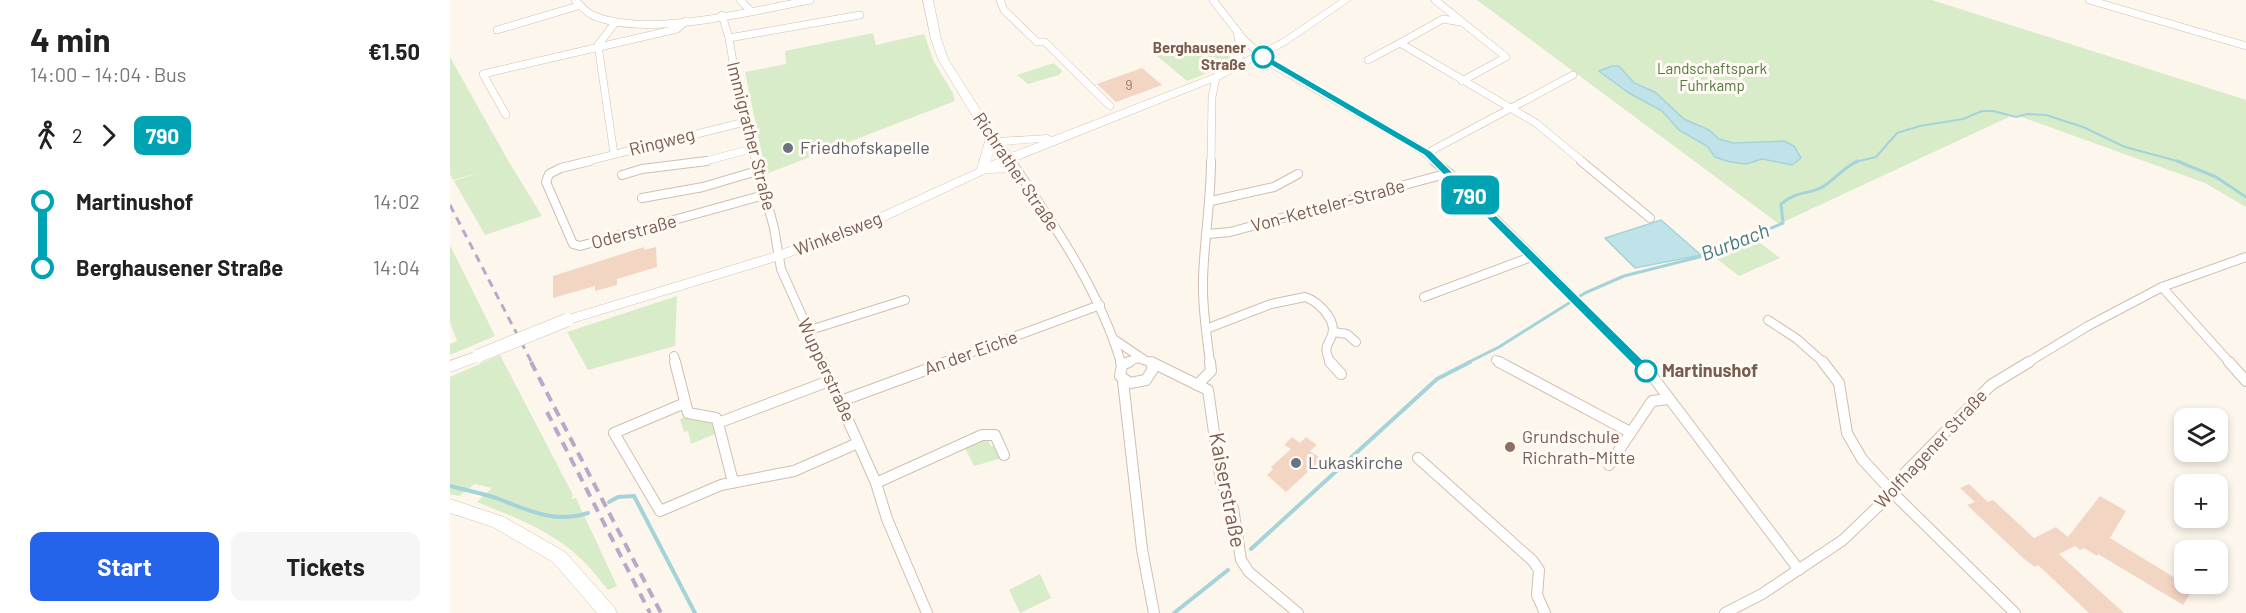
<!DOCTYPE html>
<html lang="en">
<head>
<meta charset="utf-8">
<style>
	:root { --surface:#fff; --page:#f6f6f6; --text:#222; --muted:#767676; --accent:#2563eb }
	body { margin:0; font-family:Barlow,sans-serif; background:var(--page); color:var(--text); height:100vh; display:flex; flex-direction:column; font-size:22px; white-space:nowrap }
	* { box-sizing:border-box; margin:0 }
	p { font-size:20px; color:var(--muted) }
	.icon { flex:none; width:33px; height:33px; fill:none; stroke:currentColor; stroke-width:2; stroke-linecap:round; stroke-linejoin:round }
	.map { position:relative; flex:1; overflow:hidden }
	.drawer { display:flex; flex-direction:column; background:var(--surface); width:450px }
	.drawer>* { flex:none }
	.badge { padding:0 12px; border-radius:9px; font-size:21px; line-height:39px }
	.buttons { position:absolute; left:1724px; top:408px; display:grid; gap:12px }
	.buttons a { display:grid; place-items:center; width:54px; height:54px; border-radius:12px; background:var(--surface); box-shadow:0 3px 9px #0003; font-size:30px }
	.map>.badge { position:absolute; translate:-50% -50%; box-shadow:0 0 0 3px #fff }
	.legs { display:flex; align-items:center; gap:9px; height:66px; padding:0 30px; font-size:20px }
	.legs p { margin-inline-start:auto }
	.headline { display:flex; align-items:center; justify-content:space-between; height:102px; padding:0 30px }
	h1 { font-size:33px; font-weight:700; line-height:45px }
	.action { display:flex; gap:12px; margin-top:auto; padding:12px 30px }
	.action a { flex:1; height:69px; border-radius:12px; background:var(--accent); color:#fff; font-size:24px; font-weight:700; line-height:69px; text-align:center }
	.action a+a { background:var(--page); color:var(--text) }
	ul { padding:0 30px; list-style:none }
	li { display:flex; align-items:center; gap:21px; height:66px; font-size:22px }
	li i { display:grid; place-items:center; width:9px; height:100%; margin:0 8px; background:currentColor }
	li i::after { content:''; width:15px; height:15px; margin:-8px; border:4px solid; border-radius:50%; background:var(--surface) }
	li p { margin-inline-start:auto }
	li:first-child i { background:linear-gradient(#0000 50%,currentColor 0) }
	li:last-child i { background:linear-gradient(currentColor 50%,#0000 0) }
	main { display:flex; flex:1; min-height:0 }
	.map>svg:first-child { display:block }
	.green { fill:#d8ecc9 }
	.water { fill:#bfe3e8; stroke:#a5d3da; stroke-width:1.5 }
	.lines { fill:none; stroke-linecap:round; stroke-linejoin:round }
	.stream-far2 { stroke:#a5d3da; stroke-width:2 }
	.stream-far1 { stroke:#a5d3da; stroke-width:3 }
	.stream { stroke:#a5d3da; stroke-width:4 }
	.building { fill:#f3d5c3 }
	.street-far2-casing { stroke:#d1beb0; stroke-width:8 }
	.street-far1-casing { stroke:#d1beb0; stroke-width:10 }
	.street-casing { stroke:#d1beb0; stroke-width:12 }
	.secondary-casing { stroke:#d6c0b0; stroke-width:1 }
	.street-far2 { stroke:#fff; stroke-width:7 }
	.street-far1 { stroke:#fff; stroke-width:8 }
	.street { stroke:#fff; stroke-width:10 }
	.secondary { fill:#fff; fill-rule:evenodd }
	.rail-far1 { stroke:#b9a8c9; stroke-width:3; stroke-dasharray:8 6; stroke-linecap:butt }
	.rail { stroke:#b9a8c9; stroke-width:4; stroke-dasharray:10 7; stroke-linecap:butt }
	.secondary-bridge-casing { stroke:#d6c0b0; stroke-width:14; stroke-linecap:butt }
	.secondary-bridge { stroke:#fff; stroke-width:13 }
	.line-1 { fill:#00a3b4; stroke:#fff; stroke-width:1.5 }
	.stop-1-dot { fill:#fff; stroke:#00a3b4; stroke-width:3 }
	.worship-dot { fill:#6b7280; stroke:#fffaf3; stroke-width:2 }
	.education-dot { fill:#8d6e63; stroke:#fffaf3; stroke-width:2 }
	.labels { text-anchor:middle; stroke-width:6; stroke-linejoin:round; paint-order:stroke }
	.far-number-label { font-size:14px; fill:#987a6a }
	.far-stop-label { font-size:15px; font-weight:bold; fill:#7a5c4d; stroke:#fffaf3; text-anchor:end }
	.far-park-label { font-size:15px; fill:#537a41; stroke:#fffaf3 }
	.street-label { font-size:18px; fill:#7a5c4d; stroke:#fffaf3 }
	.worship-label { font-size:18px; fill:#5b616d; stroke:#fffaf3; text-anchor:start }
	.stop-label { font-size:18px; font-weight:bold; fill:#7a5c4d; stroke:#fffaf3; text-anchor:start }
	.education-label { font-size:18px; fill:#785e54; stroke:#fffaf3; text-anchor:start }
	.water-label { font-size:20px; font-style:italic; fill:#437c86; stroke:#fffaf3 }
	.near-street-label { font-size:21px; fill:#7a5c4d; stroke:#fffaf3 }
</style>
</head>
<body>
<main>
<section class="drawer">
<div class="headline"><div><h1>4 min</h1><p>14:00 – 14:04 · Bus</p></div><b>€1.50</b></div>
<div class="legs"><svg class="icon" aria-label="walk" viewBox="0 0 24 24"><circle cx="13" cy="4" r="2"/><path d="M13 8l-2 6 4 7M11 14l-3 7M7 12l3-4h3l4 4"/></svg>2<svg class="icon" aria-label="forward" viewBox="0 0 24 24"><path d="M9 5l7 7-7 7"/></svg><b class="badge" style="background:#00a3b4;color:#fff">790</b></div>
<ul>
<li><i style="color:#00a3b4"></i><b>Martinushof</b><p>14:02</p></li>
<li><i style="color:#00a3b4"></i><b>Berghausener Straße</b><p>14:04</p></li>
</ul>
<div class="action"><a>Start</a><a>Tickets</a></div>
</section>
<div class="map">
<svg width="1796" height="613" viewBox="0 0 1796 613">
	<rect width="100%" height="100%" fill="#fdf6ec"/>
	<g class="green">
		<path d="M1027,0H1482L1796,100V207L1755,183L1569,116L1558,115L1559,117L1531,130L1329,224Z"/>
		<path d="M423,33L426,45L474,34L484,62L503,93L505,101L316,174L295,72L336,64L335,51Z"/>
		<path d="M778,43L781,64L737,81L706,55L741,46L742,48Z"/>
		<path d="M0,57L59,162L92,216L35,235L4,181L28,173L3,180L0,174Z"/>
		<path d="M604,63L612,71L609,75L578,84L567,75Z"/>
		<path d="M1306,240L1330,258L1289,276L1267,259Z"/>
		<path d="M0,245L45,336L0,355V344L7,341L0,323Z"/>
		<path d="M227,296L225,346L138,370L117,332Z"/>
		<path d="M50,355L123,495L121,499L126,498L167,586L158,590C149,579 140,567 130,558C102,531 62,516 27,502L42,488L25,484L9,496L0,494V377Z"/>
		<path d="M236,417L261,421L265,434L241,444L238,431L234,432L230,419Z"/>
		<path d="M537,439L541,446L545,445L552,458L524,466L514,446Z"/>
		<path d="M590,574L601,598L570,613L559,590Z"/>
	</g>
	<g class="water">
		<path d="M1162,66H1169L1184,83L1205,92L1234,119L1259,130L1269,139L1283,143L1334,141L1344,146L1351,158L1342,165L1312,159L1296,164L1280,162L1265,157L1257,146L1229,130L1212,111L1179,93L1149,71Z"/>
		<path d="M1211,220L1251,255L1185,268L1155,238Z"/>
	</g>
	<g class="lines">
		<path class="stream-far2" d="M1405,162L1426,157L1447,133L1470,126L1513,119L1532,111H1543L1566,117L1577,114L1596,115L1633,127L1675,147L1731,162"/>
		<g class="stream-far1">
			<path d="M1727,161L1766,177L1796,197"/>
			<path d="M1017,363L1049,347L1135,293L1174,276L1257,255L1333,223L1331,204C1349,189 1361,195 1374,186C1386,178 1394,167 1408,161"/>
		</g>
		<g class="stream">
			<path d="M0,486C15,490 31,493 46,498C78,510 104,524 138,513"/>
			<path d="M159,502L168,497L184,496L245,613"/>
			<path d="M801,549L987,379L1020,362"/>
			<path d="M724,613L778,570"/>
		</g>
	</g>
	<g class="building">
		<path d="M692,68L712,85L666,102L647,84Z"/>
		<path d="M194,247V250L206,247L207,267L167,279V285L145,291V286L103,298V276Z"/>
		<path d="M842,437L850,443L856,437L867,445L860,451L872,459L836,492L817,475L823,469L821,467L841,449L834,445Z"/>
		<path d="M1519,484L1538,502L1543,500L1584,538L1606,527L1618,537L1650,496L1676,511L1660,538L1743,589L1733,605L1648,554L1647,556L1634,548L1630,550L1625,546L1609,554L1674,613H1639L1588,565L1585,567L1573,558L1517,505L1525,502L1510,488Z"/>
	</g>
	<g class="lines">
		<g class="street-far2-casing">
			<g id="street-far2">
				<path d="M125,0C130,5 136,12 142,15C195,39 303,11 360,0"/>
				<path d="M290,0L300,10"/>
				<path d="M550,0L554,10L587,42H595L660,106"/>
				<path d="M763,0L793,39L820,63L966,146L986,162"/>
				<path d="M985,0L1056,57L1012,81"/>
				<path d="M1639,0L1796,46"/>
				<path d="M272,15L279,38L290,104L306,162"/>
				<path d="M1010,22L993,19L950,43L1086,123L1133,162"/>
				<path d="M47,30L128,6"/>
				<path d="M279,38L410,15"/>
				<path d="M918,60L950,43"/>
				<path d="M785,67L791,53L787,32"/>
				<path d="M56,115L33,74L227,29L236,21"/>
				<path d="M977,153L1123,75"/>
				<path d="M164,154L148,45L165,23"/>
				<path d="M559,158L562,162"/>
				<path d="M134,162L295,122"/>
				<path d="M252,162L301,149"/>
				<path d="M761,162L762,97L766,77"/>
			</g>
		</g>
		<g class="street-far1-casing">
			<g id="street-far1">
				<path d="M140,161L111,168L99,174L96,182L123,244L130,246L314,195"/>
				<path d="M306,161L324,228L331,269L373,363"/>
				<path d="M561,161C604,225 649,289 671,363"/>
				<path d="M984,161L999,173L1189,363"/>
				<path d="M1131,161L1200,218"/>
				<path d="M172,175L192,169L257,161"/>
				<path d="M192,198L253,187L307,171"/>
				<path d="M761,201L824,187L848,174"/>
				<path d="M758,234L780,232L999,173"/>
				<path d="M1712,287L1780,363"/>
				<path d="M974,297L1081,257"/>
				<path d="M1318,320L1347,339L1374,363"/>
				<path d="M756,329L821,304L855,297C867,301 883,316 883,330C882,344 870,344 881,363"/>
				<path d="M357,331L455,300"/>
				<path d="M883,332L897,334L906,342"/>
				<path d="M665,340L693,359"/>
				<path d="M224,356L226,363"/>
				<path d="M1046,360L1052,363"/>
				<path d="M493,363L650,305"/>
				<path d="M676,363L687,358L704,363"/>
				<path d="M760,363C757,336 752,308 753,280C754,240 761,201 761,161"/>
				<path d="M1577,363L1638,326L1712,287L1796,257"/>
			</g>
		</g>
		<g class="street-casing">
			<g id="street">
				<path d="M225,362L238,413L266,418L268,423L379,381"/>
				<path d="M372,362L426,483L437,519L477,613"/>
				<path d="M671,362L672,365"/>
				<path d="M679,362L672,365L670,376L680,383L696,380L703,369L701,363"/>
				<path d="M701,362L758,390L771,482L783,508L791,560L799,572L848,613"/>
				<path d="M880,362L891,374"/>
				<path d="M1049,362L1180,432"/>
				<path d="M1188,362L1203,377L1349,570"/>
				<path d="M1373,362L1389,383L1397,433L1412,459L1445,495L1565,613"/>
				<path d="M1779,362L1796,381"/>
				<path d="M673,381L692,549L704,613"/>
				<path d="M747,385L761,371L760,362"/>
				<path d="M391,401L497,362"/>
				<path d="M235,403L164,433L210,511L271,485L344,471L408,443"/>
				<path d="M268,423L283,482"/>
				<path d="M968,458L1083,561L1089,570L1087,595L1095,613"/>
				<path d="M1159,465L1202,401L1219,399"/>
				<path d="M426,483L532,435H545L554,455"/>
				<path d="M1275,613L1312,594L1393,540L1442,493L1454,474L1541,385L1579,362"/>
			</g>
		</g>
		<g class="secondary-casing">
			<g id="secondary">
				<path d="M473,0H483L491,39L498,59L548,138L597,135L602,137L762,75L831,40L890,0H901L837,44L770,79L550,167L571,168L573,170L571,172L536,173L432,222L333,259L122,323H112L110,320L112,317L323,253L424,216L527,169L536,138L488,59L481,39ZM590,142L561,153L554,145ZM545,148L552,157L540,162Z"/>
				<path d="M28,351L33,352L35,356L33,360L0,372V361Z"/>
				<path d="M0,499L54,517L115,552L164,607L167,613H147L103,562L43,527L0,513Z"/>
			</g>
		</g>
		<use href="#street-far2" class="street-far2"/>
		<use href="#street-far1" class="street-far1"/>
		<use href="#street" class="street"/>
		<use href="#secondary" class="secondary"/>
		<path class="rail-far1" d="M0,205L82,363"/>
		<g class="rail">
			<path d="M81,362L211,613"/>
			<path d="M97,412L200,613"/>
		</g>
		<g class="secondary-bridge-casing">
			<path id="secondary-bridge" d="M28,356L117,320"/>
		</g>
		<use href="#secondary-bridge" class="secondary-bridge"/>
	</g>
	<path class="line-1" d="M810,55H816L981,151L1201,368L1203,371L1201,374H1192L974,155L810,59Z"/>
	<g class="stop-1-dot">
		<circle cx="813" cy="57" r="10"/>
		<circle cx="1196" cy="371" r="10"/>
	</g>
	<g class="worship-dot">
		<circle cx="338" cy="148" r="6"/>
		<circle cx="846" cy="463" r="6"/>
	</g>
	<circle class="education-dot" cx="1060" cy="447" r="6"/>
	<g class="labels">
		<g class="far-number-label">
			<text x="679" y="90">9</text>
		</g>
		<g class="far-stop-label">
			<text x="796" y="53">Berghausener<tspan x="796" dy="17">Straße</tspan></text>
		</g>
		<g class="far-park-label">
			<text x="1262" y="74">Landschaftspark<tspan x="1262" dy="17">Fuhrkamp</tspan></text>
		</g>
		<g class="street-label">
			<text transform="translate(301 136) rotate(76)" y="6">Immigrather Straße</text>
			<text transform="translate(212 142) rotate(-14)" y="6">Ringweg</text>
			<text transform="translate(566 172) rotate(56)" y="6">Richrather Straße</text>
			<text transform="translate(878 206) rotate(-15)" y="6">Von-Ketteler-Straße</text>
			<text transform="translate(184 232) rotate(-15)" y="6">Oderstraße</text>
			<text transform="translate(388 234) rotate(-21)" y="6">Winkelsweg</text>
			<text transform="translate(521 353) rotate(-20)" y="6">An der Eiche</text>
			<text transform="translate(376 370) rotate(65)" y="6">Wupperstraße</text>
			<text transform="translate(1481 449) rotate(-47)" y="6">Wolfhagener Straße</text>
		</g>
		<g class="worship-label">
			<text x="350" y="154">Friedhofskapelle</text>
			<text x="858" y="469">Lukaskirche</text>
		</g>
		<g class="stop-label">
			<text x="1212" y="377">Martinushof</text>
		</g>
		<g class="education-label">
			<text x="1072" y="443">Grundschule<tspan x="1072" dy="21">Richrath-Mitte</tspan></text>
		</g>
		<g class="water-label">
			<text transform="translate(1285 242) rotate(-21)" y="7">Burbach</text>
		</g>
		<g class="near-street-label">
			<text transform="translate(777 490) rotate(79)" y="7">Kaiserstraße</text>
		</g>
	</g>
</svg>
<div class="buttons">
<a><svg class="icon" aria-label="layers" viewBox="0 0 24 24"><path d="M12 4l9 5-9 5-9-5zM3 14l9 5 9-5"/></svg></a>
<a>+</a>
<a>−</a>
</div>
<b class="badge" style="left:1020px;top:195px;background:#00a3b4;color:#fff">790</b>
</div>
</main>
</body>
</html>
